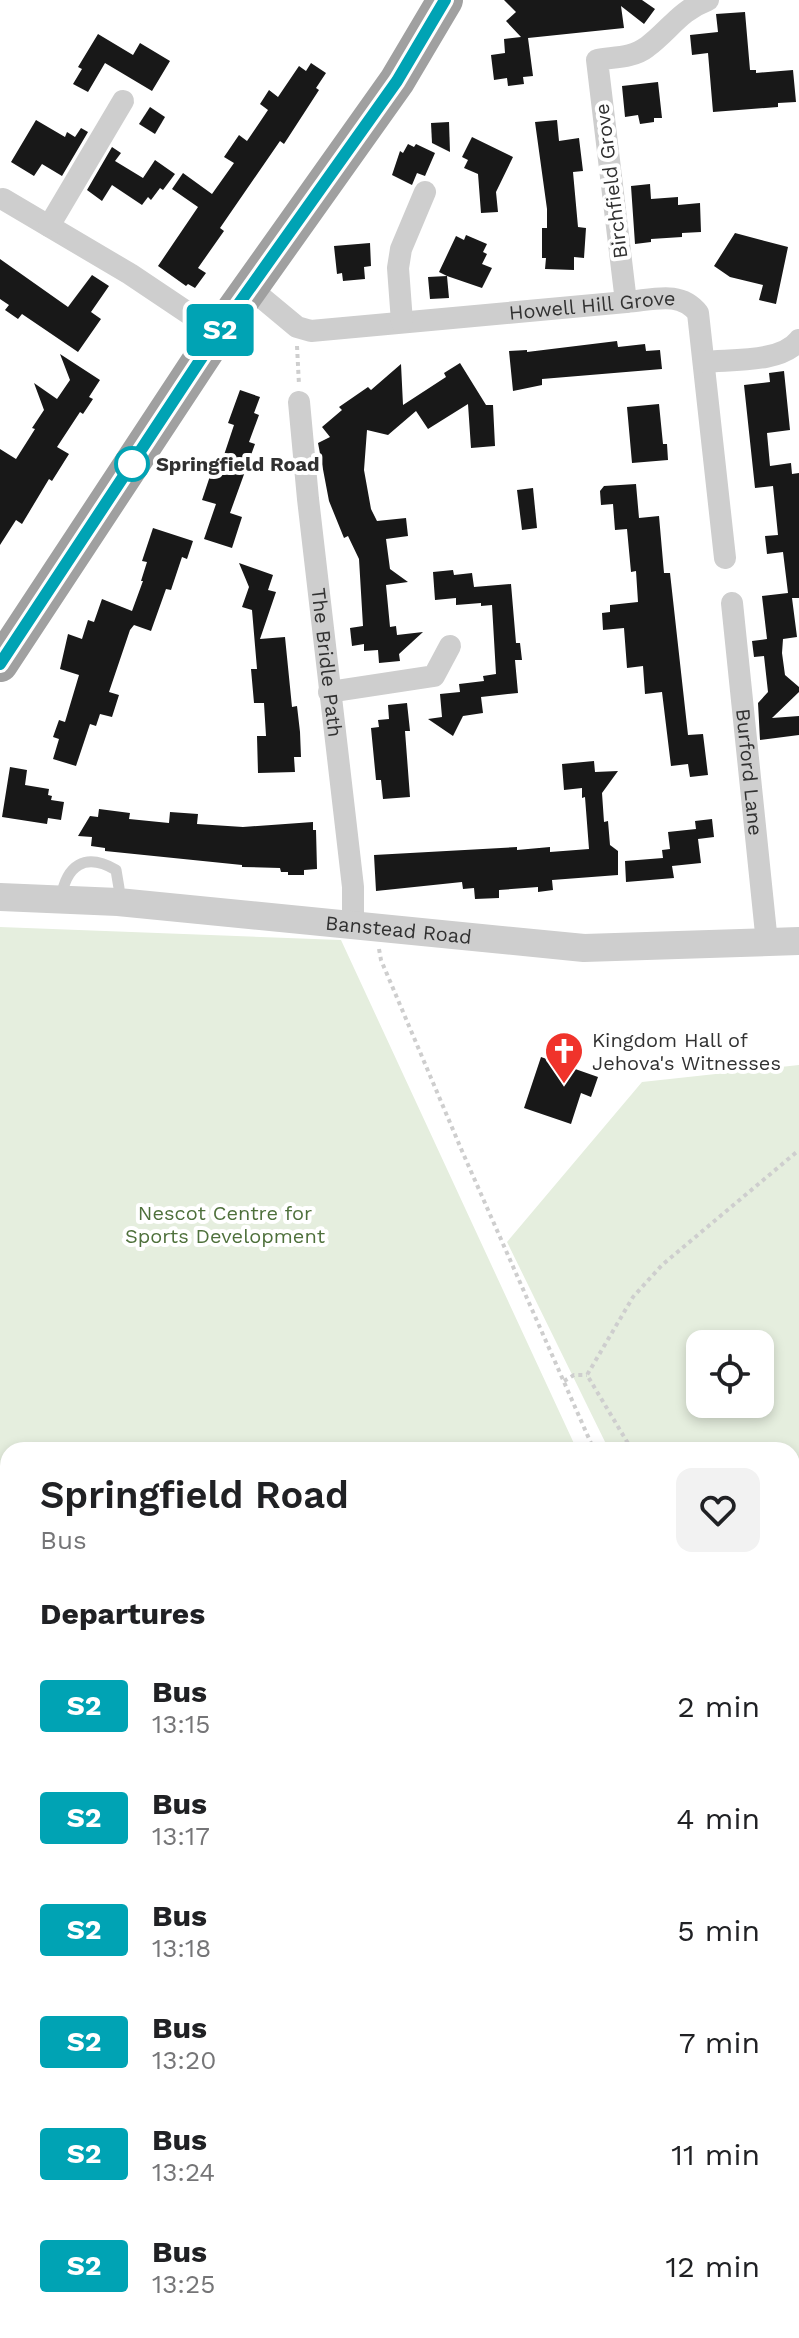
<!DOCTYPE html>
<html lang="en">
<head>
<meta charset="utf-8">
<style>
	:root { --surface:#fff; --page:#f2f2f2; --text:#202124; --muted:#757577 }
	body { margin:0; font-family:"Work Sans",sans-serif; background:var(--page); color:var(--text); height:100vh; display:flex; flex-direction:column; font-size:30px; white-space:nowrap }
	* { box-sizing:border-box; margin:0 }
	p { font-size:26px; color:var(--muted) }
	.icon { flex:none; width:44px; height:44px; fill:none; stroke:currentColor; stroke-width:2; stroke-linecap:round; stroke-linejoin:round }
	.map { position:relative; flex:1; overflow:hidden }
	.side { position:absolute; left:0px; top:1442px; width:800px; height:896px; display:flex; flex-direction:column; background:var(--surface); border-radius:24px 24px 0 0; box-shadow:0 4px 12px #0003 }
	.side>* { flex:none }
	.badge { padding:0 16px; border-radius:6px; font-size:28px; line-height:52px }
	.fabs { position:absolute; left:686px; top:1330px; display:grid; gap:16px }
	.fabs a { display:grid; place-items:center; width:88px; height:88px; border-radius:16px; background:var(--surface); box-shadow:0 4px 12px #0003; font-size:40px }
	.map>.badge { position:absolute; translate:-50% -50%; box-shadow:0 0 0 4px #fff }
	h2 { padding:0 40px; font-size:30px; line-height:72px }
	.round { display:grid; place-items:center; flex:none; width:84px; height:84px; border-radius:16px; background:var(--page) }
	.headline { display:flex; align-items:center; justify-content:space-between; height:136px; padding:0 40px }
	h1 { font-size:38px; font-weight:600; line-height:60px }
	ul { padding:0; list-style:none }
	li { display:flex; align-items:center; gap:24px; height:112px; padding:0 40px }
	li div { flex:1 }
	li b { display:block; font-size:30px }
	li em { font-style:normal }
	li .badge { min-width:88px; font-weight:700; text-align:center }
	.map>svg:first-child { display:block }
	.green { fill:#e5eede; fill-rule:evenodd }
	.building { fill:#181818 }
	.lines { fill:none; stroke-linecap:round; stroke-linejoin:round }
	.path { stroke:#cecece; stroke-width:4; stroke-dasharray:4 4; stroke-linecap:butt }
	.service { stroke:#cecece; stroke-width:11 }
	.minor { stroke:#cecece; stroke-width:22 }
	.tertiary { stroke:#cecece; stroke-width:28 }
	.trunk { stroke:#a0a0a0; stroke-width:36 }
	.line-casing { stroke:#fff; stroke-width:18 }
	.line { stroke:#00a3b4; stroke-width:12 }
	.stop-dot { fill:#fff; stroke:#00a3b4; stroke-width:4 }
	.labels { text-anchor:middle; stroke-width:8; stroke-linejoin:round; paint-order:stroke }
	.street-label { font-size:20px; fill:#313131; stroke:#fff }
	.stop-label { font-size:20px; font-weight:bold; fill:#313131; stroke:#fff; text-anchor:start }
	.poi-label { font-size:20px; fill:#313131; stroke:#fff; text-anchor:start }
	.park-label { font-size:20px; fill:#4e703b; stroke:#fff }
</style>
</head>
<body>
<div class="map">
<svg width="799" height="2338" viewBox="0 0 799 2338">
	<rect width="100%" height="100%" fill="#fff"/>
	<g class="green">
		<path d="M0,927L341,940L577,1450H8V2316L0,2317Z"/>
		<path d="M799,1065V1859L792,1844V1450H609L507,1242L642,1082ZM700,1344H760V1404H700Z"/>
		<path d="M792,1917L799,1932V2236H792Z"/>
	</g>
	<g class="building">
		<path d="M504,0H642L655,9L644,24L621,6L624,28L528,38L533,76L523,77L524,84L508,86L507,78L494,80L491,55L505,53L504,39L521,37L506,21L516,12Z"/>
		<path d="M745,12L750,70H756V73L793,70L796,102L778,103V107L713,112L708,53L692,55L690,35L718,32L716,14Z"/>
		<path d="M98,34L133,55L140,43L170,61L152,91L105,63L88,92L73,84L82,69L78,67Z"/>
		<path d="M311,63L326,73L316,88L319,90L284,144L280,141L220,228L224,231L198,268L206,273L195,288L188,284L186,286L158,266L198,207L172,189L183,173L212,194L234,163L224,157L239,135L247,141L268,110L260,104L269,90L278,97L299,66L306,71Z"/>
		<path d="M658,82L662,118H654V122L640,124L638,115L625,117L622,86Z"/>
		<path d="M150,107L165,117L155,134L139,124Z"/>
		<path d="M36,120L65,137L67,132L75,137L81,128L88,132L62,176L42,164L34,176L11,162Z"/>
		<path d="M557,120L559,141L579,138L583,171L573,172L578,227L586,228L584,258L574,257V270L545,269L546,258H542V228H547V209L535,122Z"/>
		<path d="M449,122L450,152L432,143L431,123Z"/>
		<path d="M472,137L513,157L496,192L498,212L481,213L478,174L464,168L468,160L462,157Z"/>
		<path d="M408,144L414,147L416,144L435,153L425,176L417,173L412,185L392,175L400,151L403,153Z"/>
		<path d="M112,147L121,153L115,161L143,178L155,160L175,174L163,190L160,188L151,200L148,197L142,205L112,185L102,201L87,190Z"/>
		<path d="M650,184L651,199L678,197V205L700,203L701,232L682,233V237L651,239V242L635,244L631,186Z"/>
		<path d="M735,233L788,247L776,304L759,300L763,285L730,277L714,266Z"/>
		<path d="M466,235L487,244L483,252L487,254L482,264L492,268L482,288L447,276L449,298L430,299L428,277L447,276L439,272L456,236L464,240Z"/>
		<path d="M370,243L371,266L364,267L365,279L343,281L342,273L337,274L334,246Z"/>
		<path d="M0,259L68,307L92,275L109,286L91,312L101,319L78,352L22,314L18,319L5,310L9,305L0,299Z"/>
		<path d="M617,341L618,347L645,344L646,351L660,350L662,369L542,379V385L513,391L509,351L527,350V352Z"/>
		<path d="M60,354L100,380L89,397L93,399L83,414L80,412L57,447L69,454L52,481L49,479L22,524L16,520L0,545V449L16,459L35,429L32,428L44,410L34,383L57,399L70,380Z"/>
		<path d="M460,363L486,405H493L495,446L471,448L468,404L428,429L416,411L388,435L367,430L364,470L371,509L377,521L406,518L408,536L386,539L390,569L408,582L386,585L390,627L396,626L397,635L423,632L399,654L400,661L379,663L378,650L364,651V644L352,646L350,628L363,626L359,559L348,536L344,538L329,501L318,443L330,437L322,427L342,410L339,407L368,387L371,390L401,364L403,405L446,377L444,373Z"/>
		<path d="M784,371L790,430L767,433L770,466L791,463L792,474L799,473V598H792L797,637L783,639L782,653L785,675L799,687V692L772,718L799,716V735L760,740L758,703L768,692L764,656L754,657L752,641L767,639L762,596L788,593L783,552L767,554L765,536L778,535L773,486L755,488L744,385L770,382L769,373Z"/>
		<path d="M240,390L260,397L254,413L259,415L249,442L255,444L230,513L242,517L232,548L204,539L216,504L202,500L213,467L219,470L234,425L228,423Z"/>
		<path d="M659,404L663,444H667L668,460L632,463L627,407Z"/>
		<path d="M636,484L639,518L659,516L664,573H670L688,735L703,734L708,775L690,777L688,764L671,766L662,692L645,694L643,666L627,668L624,628L603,630L602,613L610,612V605L638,602L636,571L631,572L627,529L615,530L613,504L601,505L600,491L604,486Z"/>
		<path d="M533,488L537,528L522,530L517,490Z"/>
		<path d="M153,528L193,541L187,559L182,557L171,590L166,589L151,631L134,625L130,630L109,692L119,695L112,717L100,714L96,726L90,724L76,766L53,759L59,739L53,737L59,720L65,722L79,675L60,669L68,634L82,639L88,620L94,622L102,599L132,611L143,581H141L147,562L142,561Z"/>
		<path d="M239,563L273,575L268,590L276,592L260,639L285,637L292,707L297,706L300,732L301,757H294L295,772L258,773L257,736H266L264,703H254L251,669H257L252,610L242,607L249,587Z"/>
		<path d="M453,570L454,575L472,573L474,587L511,584L516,643H520L522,660H515L518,693L481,697L483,713L463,716L453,736L428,719L442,717L440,694L460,692L459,684L484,681L483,676L496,674L492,605L481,606V603L456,605V598L435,600L433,572Z"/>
		<path d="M407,703L410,731H405L410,797L383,799L381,780H376L371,728L379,727L378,720L389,719L388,705Z"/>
		<path d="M594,761L595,772L618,771L602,793L604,822L608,821L610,845L618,851V875L552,880L553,890L538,892V887L499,890V898L475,899L474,888L463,889L462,882L376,891L374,855L517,847V850L550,847V852L589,849L585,797L582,798V788L564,790L562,764Z"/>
		<path d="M10,767L27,770L25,785L49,789L48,795L52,796L51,800L64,802L61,820L48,818L47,824L2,817Z"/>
		<path d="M99,809L130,813L129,819L169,823L170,812L198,814L197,824L243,827L313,822V830H316L317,869L304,870V875H288V872H281L280,868L242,867V865L105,851V848L91,846L92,837L78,836L90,816L98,817Z"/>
		<path d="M712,819L714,837L698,839L701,863L672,866L674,878L626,882L625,861L663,858L662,850L670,849L668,832L696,829L695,821Z"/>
		<path d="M541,1057L598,1077L591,1097L581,1093L571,1124L524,1108Z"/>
	</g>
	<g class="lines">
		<g class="path">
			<path d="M297,346L299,385"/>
			<path d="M379,949L381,960L462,1151L594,1450"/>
			<path d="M564,1381L574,1375H587"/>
			<path d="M632,1450L587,1375L633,1297L662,1265L799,1150"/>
			<path d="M792,1805L799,1821"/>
			<path d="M792,1888L799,1903"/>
			<path d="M792,2259L799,2258"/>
			<path d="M0,2333L33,2330"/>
		</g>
		<path class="service" d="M61,899C66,865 85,852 116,870L119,888L118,902"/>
		<g class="minor">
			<path d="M3,199L130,274L218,333"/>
			<path d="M49,226L123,101"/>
			<path id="s1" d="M250,288L297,327L311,331L626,302C653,300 680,290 698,313L725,558"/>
			<path d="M626,302L597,60C613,57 633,58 647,47C670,30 679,11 708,0"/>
			<path d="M402,322L398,268L401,249L425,192"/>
			<path d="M704,362C732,359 781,363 799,340"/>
			<path id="s2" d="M299,402L308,499L353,887V924"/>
			<path id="s3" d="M732,603L767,943"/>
			<path d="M329,692L434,676L450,646"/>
		</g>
		<path class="tertiary" id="s4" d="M0,897L118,902L584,948L799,941"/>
		<path class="trunk" d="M0,664L218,333L397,81L445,0"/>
	</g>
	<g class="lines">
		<g class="line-casing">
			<path id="line" d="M0,664L218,333L397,81L445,0"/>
		</g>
		<use href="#line" class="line"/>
	</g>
	<defs>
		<g id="church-pin" transform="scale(2)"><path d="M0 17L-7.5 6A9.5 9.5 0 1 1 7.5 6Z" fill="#f0332b" stroke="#fff"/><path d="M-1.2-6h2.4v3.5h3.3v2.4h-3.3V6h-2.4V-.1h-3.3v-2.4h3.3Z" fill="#fff"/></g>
	</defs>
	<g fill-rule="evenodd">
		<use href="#church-pin" x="564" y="1051"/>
	</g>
	<circle class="stop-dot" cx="132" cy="464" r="16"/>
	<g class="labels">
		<g class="street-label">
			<text transform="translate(611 181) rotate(-97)" y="7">Birchfield Grove</text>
			<text dy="7" stroke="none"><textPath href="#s1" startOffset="358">Howell Hill Grove</textPath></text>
			<text dy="7" stroke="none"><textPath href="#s2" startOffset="262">The Bridle Path</textPath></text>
			<text dy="7" stroke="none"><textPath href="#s3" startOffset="170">Burford Lane</textPath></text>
			<text dy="7" stroke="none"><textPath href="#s4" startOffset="400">Banstead Road</textPath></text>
		</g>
		<g class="stop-label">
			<text x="156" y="471">Springfield Road</text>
		</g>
		<g class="poi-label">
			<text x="592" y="1047">Kingdom Hall of<tspan x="592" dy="23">Jehova's Witnesses</tspan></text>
		</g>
		<g class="park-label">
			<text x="225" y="1220">Nescot Centre for<tspan x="225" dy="23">Sports Development</tspan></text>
		</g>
	</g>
</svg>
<div class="fabs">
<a><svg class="icon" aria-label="locate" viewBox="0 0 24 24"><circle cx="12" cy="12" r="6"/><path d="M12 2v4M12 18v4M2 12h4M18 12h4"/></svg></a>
</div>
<b class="badge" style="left:220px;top:330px;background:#00a3b4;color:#fff">S2</b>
<section class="side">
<div class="headline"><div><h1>Springfield Road</h1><p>Bus</p></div><a class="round"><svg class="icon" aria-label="heart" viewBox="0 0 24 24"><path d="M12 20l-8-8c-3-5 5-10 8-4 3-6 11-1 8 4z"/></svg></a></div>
<h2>Departures</h2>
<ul>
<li><span class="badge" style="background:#00a3b4;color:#fff">S2</span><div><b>Bus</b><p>13:15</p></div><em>2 min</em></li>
<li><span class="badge" style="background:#00a3b4;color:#fff">S2</span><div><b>Bus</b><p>13:17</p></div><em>4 min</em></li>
<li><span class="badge" style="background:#00a3b4;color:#fff">S2</span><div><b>Bus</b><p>13:18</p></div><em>5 min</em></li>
<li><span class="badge" style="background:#00a3b4;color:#fff">S2</span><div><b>Bus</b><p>13:20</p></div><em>7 min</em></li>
<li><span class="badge" style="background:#00a3b4;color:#fff">S2</span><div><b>Bus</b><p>13:24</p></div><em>11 min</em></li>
<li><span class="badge" style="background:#00a3b4;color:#fff">S2</span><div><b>Bus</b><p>13:25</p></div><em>12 min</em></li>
</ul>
</section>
</div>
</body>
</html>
